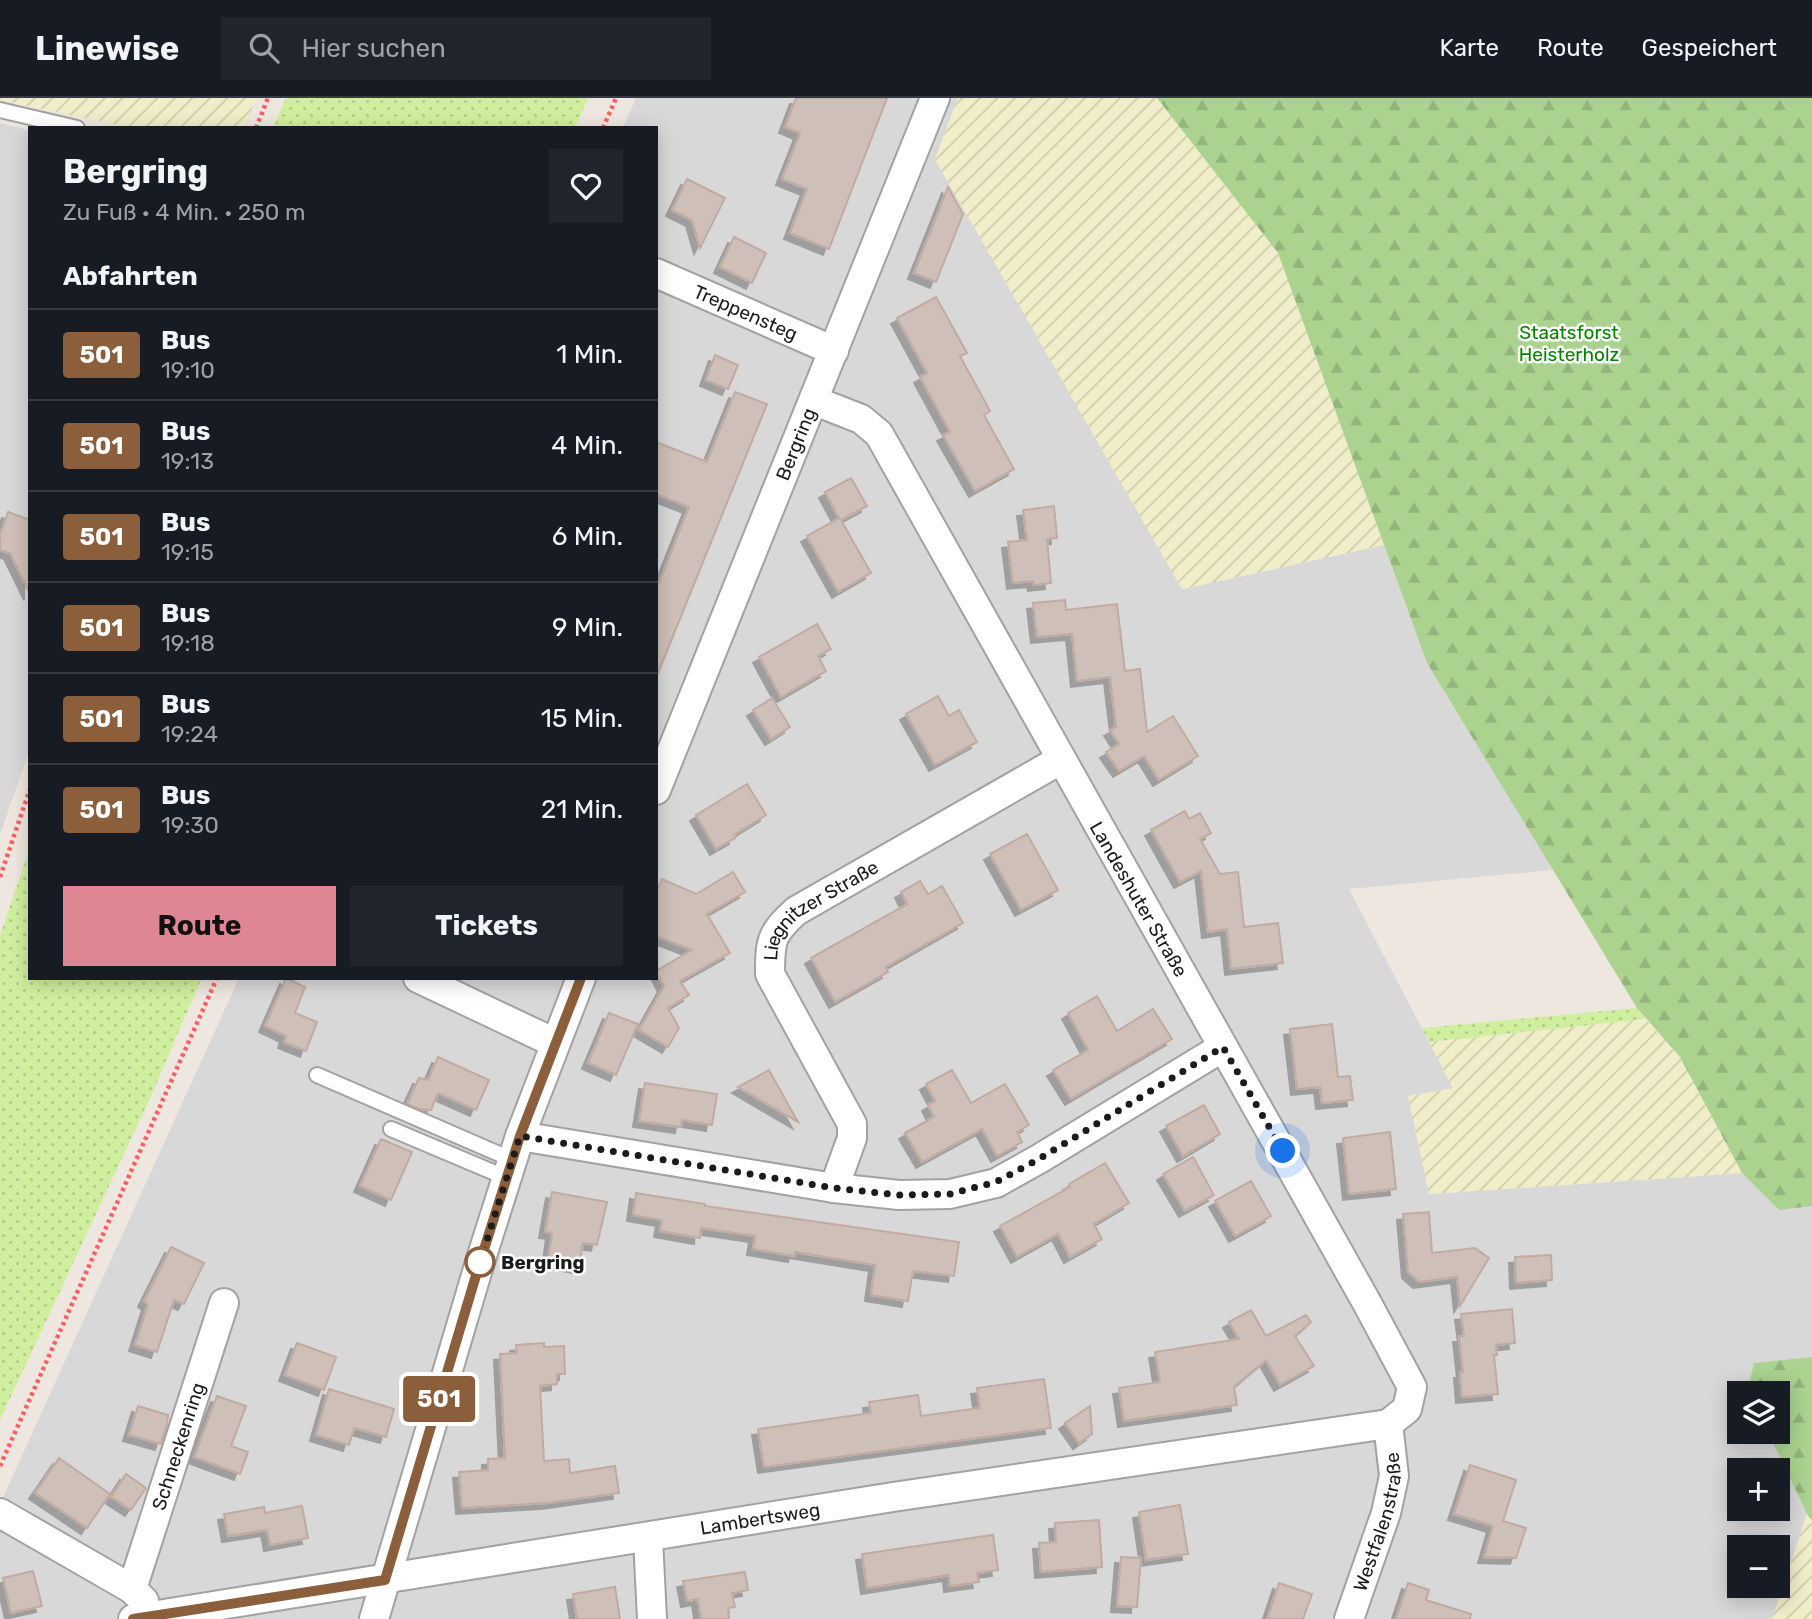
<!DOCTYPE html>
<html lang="de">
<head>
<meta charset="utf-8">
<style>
	:root { --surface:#171b24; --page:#20242c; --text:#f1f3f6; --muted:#9ea1a6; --line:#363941; --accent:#de8693 }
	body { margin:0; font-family:Rubik,sans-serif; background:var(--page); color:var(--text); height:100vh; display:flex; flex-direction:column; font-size:26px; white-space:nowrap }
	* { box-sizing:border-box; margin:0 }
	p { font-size:23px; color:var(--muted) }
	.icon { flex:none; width:38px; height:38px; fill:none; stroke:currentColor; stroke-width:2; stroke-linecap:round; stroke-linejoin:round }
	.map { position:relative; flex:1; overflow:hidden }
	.drawer { position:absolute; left:28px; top:28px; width:630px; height:854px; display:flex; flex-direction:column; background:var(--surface); border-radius:0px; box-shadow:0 4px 18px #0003 }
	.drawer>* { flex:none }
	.badge { padding:0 14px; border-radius:5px; font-size:24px; line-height:46px }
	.buttons { position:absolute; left:1727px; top:1283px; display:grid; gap:14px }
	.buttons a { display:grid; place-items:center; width:63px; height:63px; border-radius:0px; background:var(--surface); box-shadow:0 4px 18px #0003; font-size:35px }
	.you { position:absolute; width:35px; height:35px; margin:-18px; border:5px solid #fff; border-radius:50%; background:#1a73e8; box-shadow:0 0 0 10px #1a73e833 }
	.map>.badge { position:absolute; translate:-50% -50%; box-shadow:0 0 0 4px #fff }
	h2 { padding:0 35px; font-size:26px; line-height:63px }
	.round { display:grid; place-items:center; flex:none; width:74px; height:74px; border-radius:0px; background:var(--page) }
	.head { display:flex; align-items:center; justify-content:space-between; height:119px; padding:0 35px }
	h1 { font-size:33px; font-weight:700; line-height:52px }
	.button { display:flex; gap:14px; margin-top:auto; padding:14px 35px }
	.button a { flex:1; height:80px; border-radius:0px; background:var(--accent); color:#111; font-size:28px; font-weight:700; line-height:80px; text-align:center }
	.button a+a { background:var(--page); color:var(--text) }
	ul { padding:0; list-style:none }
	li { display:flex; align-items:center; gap:21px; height:91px; padding:0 35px; border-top:2px solid var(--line) }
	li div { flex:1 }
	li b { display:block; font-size:26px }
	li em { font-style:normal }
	li .badge { min-width:77px; font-weight:700; text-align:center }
	header { display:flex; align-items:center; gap:42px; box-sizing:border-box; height:98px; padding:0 35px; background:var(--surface); border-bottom:2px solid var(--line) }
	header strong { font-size:33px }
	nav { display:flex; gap:38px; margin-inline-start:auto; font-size:24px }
	.search { width:490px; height:63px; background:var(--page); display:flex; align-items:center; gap:18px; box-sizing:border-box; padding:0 24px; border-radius:0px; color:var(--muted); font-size:26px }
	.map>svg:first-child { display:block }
	.residential { fill:#d9d8d8; fill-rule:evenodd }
	.farmland { fill:url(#farmland-furrows) }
	.grass { fill:url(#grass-dots) }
	.forest { fill:url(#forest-firs) }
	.building { fill:#cebfb8; stroke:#c1aba0; stroke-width:2; filter:url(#shadow) }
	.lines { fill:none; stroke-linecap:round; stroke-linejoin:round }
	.lane-casing { stroke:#a2a2a2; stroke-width:18 }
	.street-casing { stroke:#a2a2a2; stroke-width:32 }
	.path { stroke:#ff5f63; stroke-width:4.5; stroke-dasharray:3.5 3.5; stroke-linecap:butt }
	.lane { stroke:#fff; stroke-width:14 }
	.street { stroke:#fff; stroke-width:28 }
	.line-casing { stroke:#fff; stroke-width:16 }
	.line { stroke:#8b5e3c; stroke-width:10 }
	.walk { stroke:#1b1b1b; stroke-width:7; stroke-dasharray:0 12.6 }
	.stop-dot { fill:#fff; stroke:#8b5e3c; stroke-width:3.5 }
	.labels { text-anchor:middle; stroke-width:5; stroke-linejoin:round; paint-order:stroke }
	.street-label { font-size:19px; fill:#1b1b1b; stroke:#fff }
	.park-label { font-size:19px; fill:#068200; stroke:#fff }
	.stop-label { font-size:19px; font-weight:bold; fill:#1b1b1b; stroke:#fff; text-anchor:start }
</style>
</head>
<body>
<header>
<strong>Linewise</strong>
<div class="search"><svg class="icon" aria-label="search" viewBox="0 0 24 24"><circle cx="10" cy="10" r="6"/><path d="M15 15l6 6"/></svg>Hier suchen</div>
<nav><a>Karte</a><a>Route</a><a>Gespeichert</a></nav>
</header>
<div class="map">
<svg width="1812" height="1521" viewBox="0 0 1812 1521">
	<defs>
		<pattern id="farmland-furrows" width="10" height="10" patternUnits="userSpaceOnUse" patternTransform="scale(1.75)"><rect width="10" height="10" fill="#f0eec8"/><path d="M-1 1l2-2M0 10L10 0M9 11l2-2" fill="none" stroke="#cdccab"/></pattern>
		<pattern id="grass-dots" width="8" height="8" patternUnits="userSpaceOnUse" patternTransform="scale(1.75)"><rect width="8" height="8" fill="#d0ef9e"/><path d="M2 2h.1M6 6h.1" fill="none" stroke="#b2cc88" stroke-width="1.8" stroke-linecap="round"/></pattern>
		<pattern id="forest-firs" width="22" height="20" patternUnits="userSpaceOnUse" patternTransform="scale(1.75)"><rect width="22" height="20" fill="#abd28f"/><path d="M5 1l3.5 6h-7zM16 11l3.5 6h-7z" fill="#93b47b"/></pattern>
		<filter id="shadow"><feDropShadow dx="-6" dy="6" stdDeviation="0" flood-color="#0004"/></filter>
	</defs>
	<rect width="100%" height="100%" fill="#eee7df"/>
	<g class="residential">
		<path d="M636,0H958L935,61L1182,491L1384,447L1427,565L1553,772L1349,791L1453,990L1429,1096L1742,1075L1779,1112L1812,1108V1259L1754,1265L1748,1290L1750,1295H1740V1334H1768L1807,1416L1772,1521H0V1406L239,880H656V30H623ZM1740,1372H1778V1410H1740ZM1740,1449H1778V1488H1740Z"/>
		<path d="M0,25L30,32V650L0,737Z"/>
	</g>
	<g class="farmland">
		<path d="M0,0H257L243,30H131L0,2Z"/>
		<path d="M958,0H1157L1278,155L1384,447L1182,491L935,61Z"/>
		<path d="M1645,921L1680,959L1742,1075L1429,1096L1408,998L1453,990L1429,944Z"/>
		<path d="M1807,1416L1812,1423V1521H1772Z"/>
	</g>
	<g class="grass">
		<path d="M286,0H588L575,30H273Z"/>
		<path d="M30,749V880H202L151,998L0,1322V838Z"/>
		<path d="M1637,910L1645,921L1429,944L1422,930Z"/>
	</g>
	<g class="forest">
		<path d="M1157,0H1812V1108L1779,1112L1742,1075L1680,959L1637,910L1427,565L1278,155Z"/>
		<path d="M1812,1259V1423L1807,1416L1768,1334H1778V1295H1750L1748,1290L1754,1265Z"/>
	</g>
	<g class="building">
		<path d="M796,0H887L829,151L790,135L807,91L782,81L800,35L785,29Z"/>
		<path d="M687,81L725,100L700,150L692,122L672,112Z"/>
		<path d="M948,89L963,116L936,184L914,175Z"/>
		<path d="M734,139L766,155L752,185L720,169Z"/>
		<path d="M936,199L967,255L960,258L990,313L984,317L1014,371L975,393L943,337L950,334L920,279L927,275L897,220Z"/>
		<path d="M715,257L738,267L728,291L706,282Z"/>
		<path d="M735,294L767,306L656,580V492L689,409L656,396V344L707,364Z"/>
		<path d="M851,380L867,408L841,422L871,475L838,494L807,438L839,420L825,394Z"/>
		<path d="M1054,408L1057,440L1047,441L1051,485L1034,487L1033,483L1013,485L1008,444L1027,442L1023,412Z"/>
		<path d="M8,414L30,422V496L10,455L0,452V437Z"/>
		<path d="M1065,502L1066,512L1117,506L1125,573L1140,571L1147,634L1173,618L1198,658L1159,682L1144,658L1119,673L1106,654L1119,646L1110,632L1116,629L1110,579L1077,583L1072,536L1037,539L1033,505Z"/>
		<path d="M817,526L831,551L818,558L826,573L781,599L759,559Z"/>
		<path d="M938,598L949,618L959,612L977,644L935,667L906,616Z"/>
		<path d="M772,600L790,629L771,641L753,612Z"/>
		<path d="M747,686L766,717L734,737L735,740L716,751L696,717Z"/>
		<path d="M1185,713L1189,721L1200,715L1211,735L1200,741L1220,776L1238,774L1244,829L1278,825L1283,865L1231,871L1227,831L1208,834L1201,773L1180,784L1151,732Z"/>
		<path d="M1027,736L1058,792L1021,812L990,756Z"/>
		<path d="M733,774L745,794L707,816L730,855L680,883L689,897L668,910L679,930L668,949L639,932L664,888L656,873L692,852L656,838V796L662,781L696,796Z"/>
		<path d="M920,783L928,796L942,788L963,825L886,869L888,874L835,904L811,860L907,806L901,794Z"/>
		<path d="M286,880L305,889L295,915L317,924L306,953L284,944L286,938L265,928Z"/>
		<path d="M1097,898L1117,933L1153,911L1172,941L1071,1001L1053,972L1088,952L1068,915Z"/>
		<path d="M609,915L638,926L616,977L588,965Z"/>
		<path d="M1332,926L1338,979L1350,978L1353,1002L1322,1005L1320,989L1297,991L1290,931Z"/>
		<path d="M438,959L489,982L476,1012L438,995L431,1012L420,1011L407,1006L419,980L428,982Z"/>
		<path d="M769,972L798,1024L738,989Z"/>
		<path d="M952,972L971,1005L1005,986L1029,1027L1017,1034L1022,1044L997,1058L982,1031L922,1064L905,1035L934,1019L928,1007L935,1003L926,986Z"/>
		<path d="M645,985L717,996L712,1027L682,1022L681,1029L639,1023Z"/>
		<path d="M1204,1007L1220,1036L1183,1058L1166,1028Z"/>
		<path d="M1390,1034L1396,1091L1349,1096L1343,1040Z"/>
		<path d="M381,1041L412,1054L391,1102L360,1088Z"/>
		<path d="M1193,1059L1214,1097L1185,1113L1163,1076Z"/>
		<path d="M1105,1065L1129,1105L1094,1126L1102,1141L1070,1159L1058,1136L1017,1159L1000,1128L1070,1089L1069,1086Z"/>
		<path d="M1251,1083L1271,1118L1235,1138L1215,1103Z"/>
		<path d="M552,1094L607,1104L597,1147L583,1145L579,1169L548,1163L552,1135L545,1134Z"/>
		<path d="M636,1095L705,1106V1108L959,1144L954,1178L913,1173L908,1203L871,1197L875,1167L795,1154L794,1158L753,1151L755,1138L701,1130L700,1140L660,1133L662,1122L633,1117Z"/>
		<path d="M1429,1114L1432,1155L1475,1150L1489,1160L1460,1208L1457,1179L1419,1184L1408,1174L1403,1116Z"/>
		<path d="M171,1149L204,1165L184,1206L174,1202L157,1254L135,1247L148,1206L144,1203Z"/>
		<path d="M1551,1157L1552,1182L1516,1185L1515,1159Z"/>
		<path d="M1512,1211L1515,1245L1496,1247L1497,1257H1494L1498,1296L1462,1299L1460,1274H1463L1459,1238H1464L1461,1216Z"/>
		<path d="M1251,1212L1266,1238L1306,1217L1311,1224L1295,1238L1314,1268L1280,1287L1266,1262L1234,1289L1237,1307L1124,1323L1119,1290L1160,1284L1155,1254L1239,1241L1229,1224Z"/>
		<path d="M297,1245L336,1259L324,1292L285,1277Z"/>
		<path d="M544,1245V1249L564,1248L565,1276H557V1286L540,1288L544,1363L569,1361L570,1375L615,1368L619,1395L547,1405L462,1410L459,1374L488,1372V1361L505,1360L500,1256L517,1255L516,1247Z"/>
		<path d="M1044,1281L1051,1330L764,1369L758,1331L871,1315L869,1304L918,1297L921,1318L980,1310L977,1290Z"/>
		<path d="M329,1291L394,1311L386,1339L354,1330L349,1347L316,1337Z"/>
		<path d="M217,1298L246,1308L231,1348L248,1354L240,1376L194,1359Z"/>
		<path d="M138,1308L168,1317L167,1327L161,1346L129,1337Z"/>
		<path d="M1090,1308L1092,1336L1079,1345L1065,1325Z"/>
		<path d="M59,1360L110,1396L87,1430L35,1395Z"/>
		<path d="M1470,1367L1516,1382L1503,1423L1526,1430L1516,1460L1484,1459L1493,1428L1454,1416Z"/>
		<path d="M126,1376L146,1390L131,1412L111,1399Z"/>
		<path d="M1180,1407L1188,1456L1146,1462L1139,1414Z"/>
		<path d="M302,1408L308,1440L270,1447L267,1432L228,1438L224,1416L264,1409L265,1415Z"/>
		<path d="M1099,1422L1102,1469L1041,1474L1039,1445L1056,1444L1055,1425Z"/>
		<path d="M993,1437L998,1472L977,1475L979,1484L950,1488L949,1477L867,1490L862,1456Z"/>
		<path d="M1121,1459L1141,1460L1137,1509L1117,1508Z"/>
		<path d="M33,1473L42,1508L11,1515L3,1480Z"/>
		<path d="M745,1474L748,1492L732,1495L735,1509L728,1510L729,1521H701L698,1501L687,1503L683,1483Z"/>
		<path d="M1279,1485L1312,1496L1303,1521H1267Z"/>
		<path d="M1408,1485L1429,1492L1426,1502L1471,1516L1470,1521H1396Z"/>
		<path d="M615,1489L620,1521H577L573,1496Z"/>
	</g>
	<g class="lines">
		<g class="lane-casing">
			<g id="lane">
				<path d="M0,12L77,30"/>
				<path d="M317,977L513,1062"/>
				<path d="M391,1031L507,1080"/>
			</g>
		</g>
		<g class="street-casing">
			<g id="street">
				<path id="s1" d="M656,175L834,253"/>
				<path id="s2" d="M656,692L935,0"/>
				<path d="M418,880L555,945"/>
				<path d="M520,1038L834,1090L899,1097L950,1096L996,1085L1039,1061L1223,949"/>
				<path id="s3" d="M834,1090L852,1040V1026L770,876C770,842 771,836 796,813L1060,662"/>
				<path d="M0,1415L132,1491L144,1503"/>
				<path d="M648,1440L652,1521"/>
				<path id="s4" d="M132,1491L224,1205"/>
				<path id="s5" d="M133,1521L893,1399L1388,1326L1407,1311L1412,1289L1367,1205L879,336L861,321L815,303"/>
				<path d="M374,1521L480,1164L520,1038L581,880"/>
				<path id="s6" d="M1349,1521L1386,1415L1394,1378L1388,1326"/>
			</g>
		</g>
		<g class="path">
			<path d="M256,30L268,0"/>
			<path d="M603,30L616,0"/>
			<path d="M0,779L30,691"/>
			<path d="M0,1368L217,880"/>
		</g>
		<use href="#lane" class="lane"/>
		<use href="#street" class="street"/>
	</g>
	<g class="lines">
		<g class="line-casing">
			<path id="line" d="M133,1521L385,1482L480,1164L520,1038L581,880"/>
		</g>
		<use href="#line" class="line"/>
		<path class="walk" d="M480,1164L520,1038L834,1090L899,1097L950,1096L996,1084L1039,1061L1223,949L1283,1053"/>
	</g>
	<circle class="stop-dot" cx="480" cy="1164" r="14"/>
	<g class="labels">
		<g class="street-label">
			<text dy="7" stroke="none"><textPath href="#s1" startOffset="98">Treppensteg</textPath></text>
			<text dy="7" stroke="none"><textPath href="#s2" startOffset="373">Bergring</textPath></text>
			<text transform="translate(1139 801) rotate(60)" y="7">Landeshuter Straße</text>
			<text dy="7" stroke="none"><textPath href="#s3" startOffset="327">Liegnitzer Straße</textPath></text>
			<text dy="7" stroke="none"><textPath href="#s4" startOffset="150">Schneckenring</textPath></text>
			<text dy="7" stroke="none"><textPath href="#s5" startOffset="635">Lambertsweg</textPath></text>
			<text dy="7" stroke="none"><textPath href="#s6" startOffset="102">Westfalenstraße</textPath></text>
		</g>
		<g class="park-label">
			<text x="1569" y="241">Staatsforst<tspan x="1569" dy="22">Heisterholz</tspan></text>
		</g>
		<g class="stop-label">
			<text x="501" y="1171">Bergring</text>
		</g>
	</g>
</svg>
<div class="buttons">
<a><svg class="icon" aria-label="layers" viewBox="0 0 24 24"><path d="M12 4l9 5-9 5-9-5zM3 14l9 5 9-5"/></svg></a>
<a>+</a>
<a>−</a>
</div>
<div class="you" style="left:1283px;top:1053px"></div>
<b class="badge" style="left:439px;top:1301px;background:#8b5e3c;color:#fff">501</b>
<section class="drawer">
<div class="head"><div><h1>Bergring</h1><p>Zu Fuß · 4 Min. · 250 m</p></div><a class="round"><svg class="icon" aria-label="heart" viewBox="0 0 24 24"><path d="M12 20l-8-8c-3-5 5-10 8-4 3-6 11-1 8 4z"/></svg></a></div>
<h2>Abfahrten</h2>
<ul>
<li><span class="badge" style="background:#8b5e3c;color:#fff">501</span><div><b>Bus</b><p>19:10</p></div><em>1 Min.</em></li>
<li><span class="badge" style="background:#8b5e3c;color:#fff">501</span><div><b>Bus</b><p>19:13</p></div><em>4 Min.</em></li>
<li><span class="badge" style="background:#8b5e3c;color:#fff">501</span><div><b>Bus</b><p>19:15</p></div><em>6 Min.</em></li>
<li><span class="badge" style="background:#8b5e3c;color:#fff">501</span><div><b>Bus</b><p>19:18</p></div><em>9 Min.</em></li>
<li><span class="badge" style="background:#8b5e3c;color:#fff">501</span><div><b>Bus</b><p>19:24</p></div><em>15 Min.</em></li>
<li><span class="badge" style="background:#8b5e3c;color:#fff">501</span><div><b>Bus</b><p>19:30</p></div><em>21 Min.</em></li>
</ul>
<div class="button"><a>Route</a><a>Tickets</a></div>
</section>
</div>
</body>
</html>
